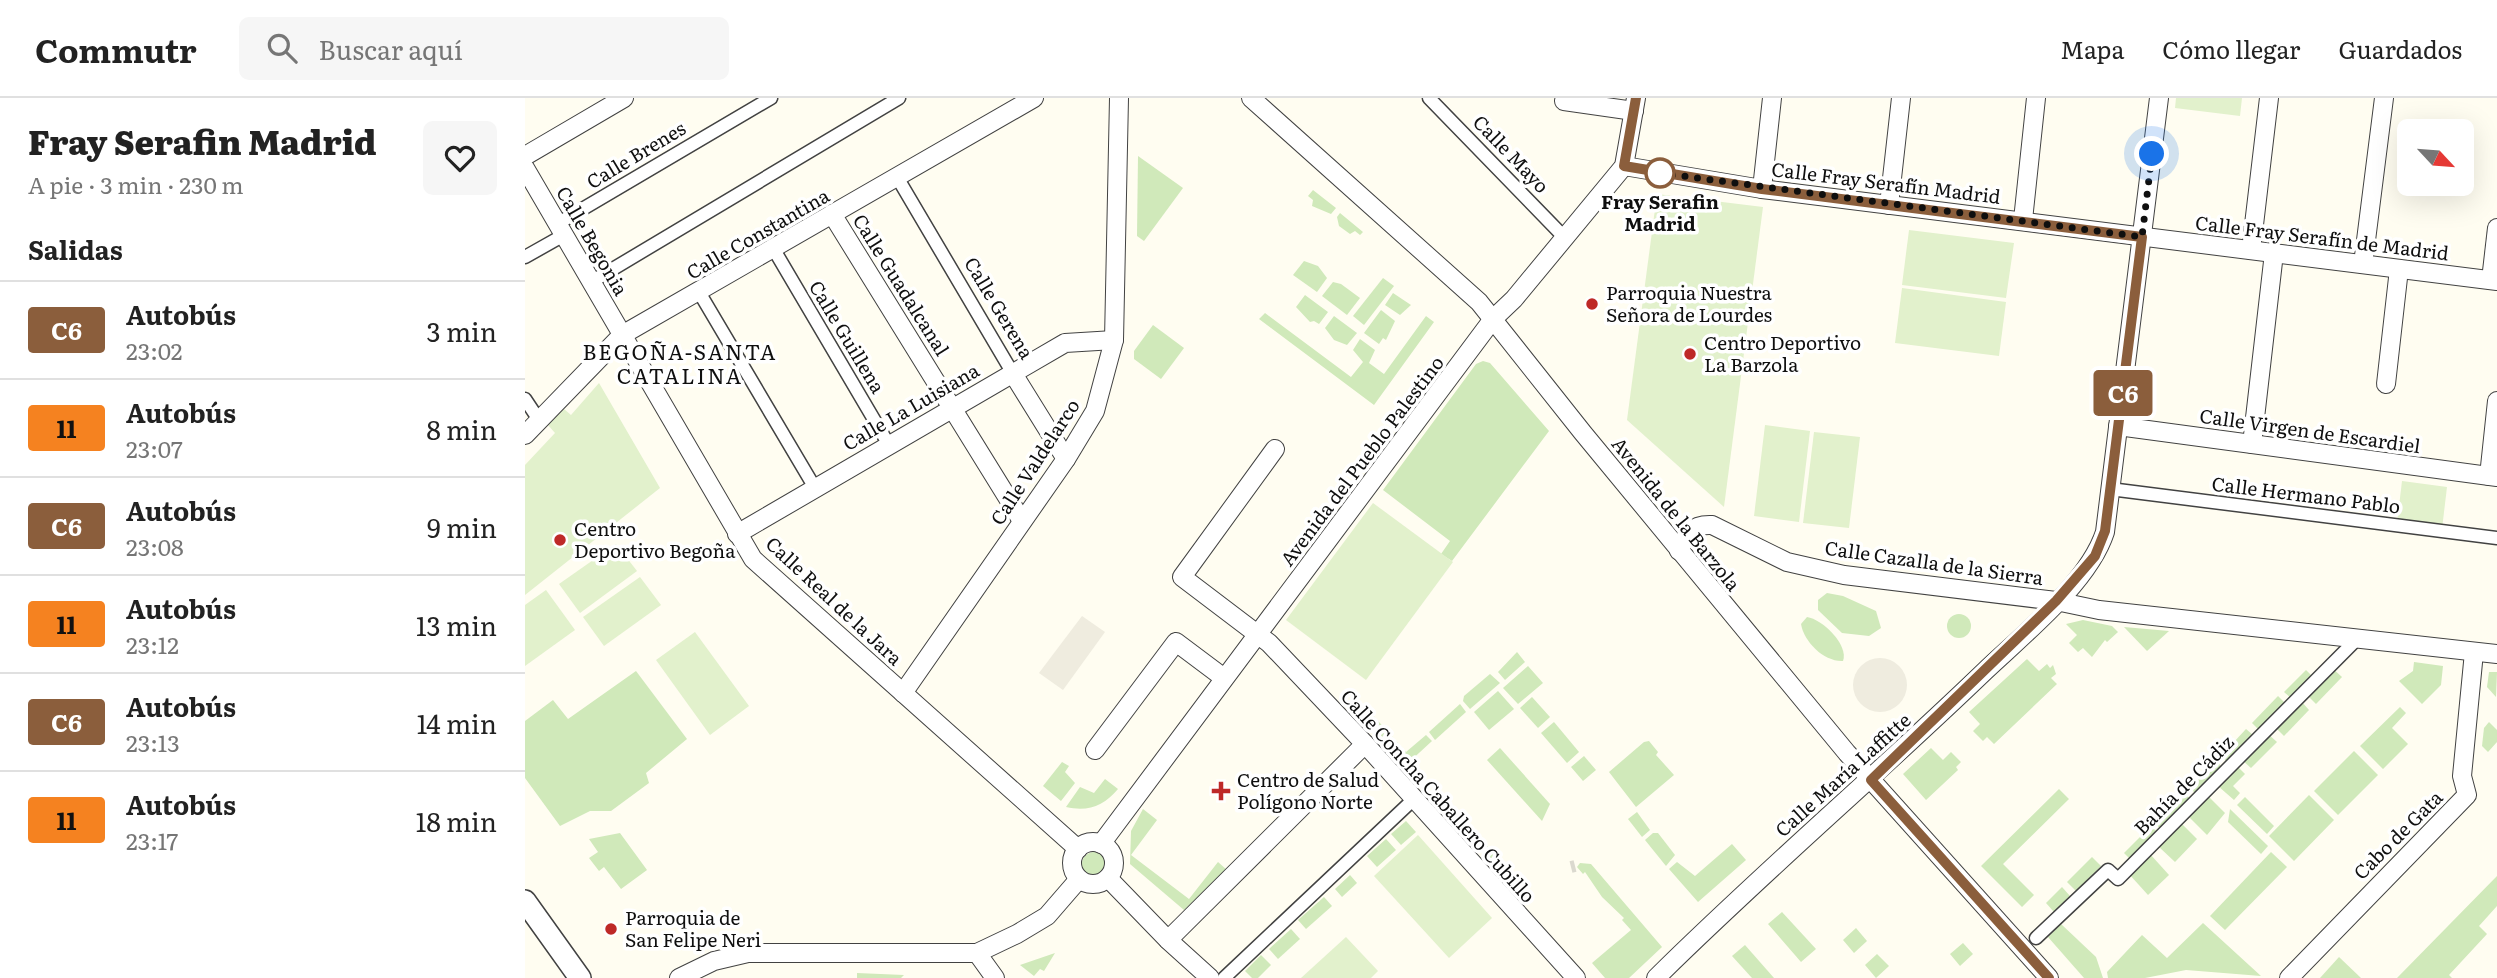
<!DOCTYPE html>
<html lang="es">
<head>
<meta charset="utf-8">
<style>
	:root { --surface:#fff; --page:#f6f6f6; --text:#222; --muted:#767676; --line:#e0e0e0 }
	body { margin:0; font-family:Literata,serif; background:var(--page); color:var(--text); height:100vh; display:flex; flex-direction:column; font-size:26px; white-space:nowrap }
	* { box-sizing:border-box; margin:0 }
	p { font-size:23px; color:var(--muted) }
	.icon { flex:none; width:38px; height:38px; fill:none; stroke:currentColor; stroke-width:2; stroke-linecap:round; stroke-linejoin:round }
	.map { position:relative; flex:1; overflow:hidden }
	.details { display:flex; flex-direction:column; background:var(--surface); width:525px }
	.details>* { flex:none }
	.badge { padding:0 14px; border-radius:5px; font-size:24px; line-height:46px }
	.needle { width:46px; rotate:116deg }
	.tools { position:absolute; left:1872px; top:21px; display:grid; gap:14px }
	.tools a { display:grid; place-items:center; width:77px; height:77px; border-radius:10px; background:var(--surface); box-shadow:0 7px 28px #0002; font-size:35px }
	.you { position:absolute; width:35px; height:35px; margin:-18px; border:5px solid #fff; border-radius:50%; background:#1a73e8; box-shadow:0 0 0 10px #1a73e833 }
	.map>.badge { position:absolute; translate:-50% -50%; box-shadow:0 0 0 4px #fff }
	h2 { padding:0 28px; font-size:26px; line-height:63px }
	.round { display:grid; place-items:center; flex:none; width:74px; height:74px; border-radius:10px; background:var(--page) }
	.summary { display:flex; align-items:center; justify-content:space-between; height:119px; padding:0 28px }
	h1 { font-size:33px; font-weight:800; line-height:52px }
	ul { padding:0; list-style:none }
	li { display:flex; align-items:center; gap:21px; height:98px; padding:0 28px; border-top:2px solid var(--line) }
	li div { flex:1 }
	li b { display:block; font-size:26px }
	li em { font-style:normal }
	li .badge { min-width:77px; font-weight:700; text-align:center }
	header { display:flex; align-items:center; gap:42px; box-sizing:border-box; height:98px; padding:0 35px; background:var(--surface); border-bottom:2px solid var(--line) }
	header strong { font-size:33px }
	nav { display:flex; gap:38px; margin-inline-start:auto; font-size:24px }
	.search { width:490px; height:63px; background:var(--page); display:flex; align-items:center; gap:18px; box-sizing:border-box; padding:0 24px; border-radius:10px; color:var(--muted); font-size:26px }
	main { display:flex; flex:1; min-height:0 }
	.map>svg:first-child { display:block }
	.green { fill:#d0e9ba }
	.pitch { fill:#e2f1cc }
	.plaza { fill:#efecdf }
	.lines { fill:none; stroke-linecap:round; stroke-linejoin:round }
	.pedestrian-tunnel { stroke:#dbd9cf; stroke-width:12; stroke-dasharray:12 6; stroke-linecap:butt }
	.pedestrian-casing { stroke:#424242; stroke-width:15 }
	.minor-casing { stroke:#424242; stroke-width:20 }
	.tertiary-casing { stroke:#424242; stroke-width:24 }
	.pedestrian { stroke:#fff; stroke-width:12 }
	.minor { stroke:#fff; stroke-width:18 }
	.tertiary { stroke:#fff; stroke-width:21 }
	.line-casing { stroke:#fff; stroke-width:16 }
	.line { stroke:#8b5e3c; stroke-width:10 }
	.walk { stroke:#0f0f0f; stroke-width:7; stroke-dasharray:0 12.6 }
	.stop-dot { fill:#fff; stroke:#8b5e3c; stroke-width:3.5 }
	.poi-dot { fill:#be2927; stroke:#fff; stroke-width:2.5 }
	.labels { text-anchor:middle; stroke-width:7; stroke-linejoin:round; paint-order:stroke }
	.street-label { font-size:19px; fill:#0f0f0f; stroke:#fff }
	.stop-label { font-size:19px; font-weight:bold; fill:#0f0f0f; stroke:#fff }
	.poi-label { font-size:19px; fill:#0f0f0f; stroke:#fff; text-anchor:start }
	.neighbourhood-label { font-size:21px; letter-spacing:2px; fill:#0f0f0f; stroke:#fff }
</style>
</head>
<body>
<header>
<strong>Commutr</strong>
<div class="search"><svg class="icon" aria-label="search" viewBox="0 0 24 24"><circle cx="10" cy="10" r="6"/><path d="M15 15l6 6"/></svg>Buscar aquí</div>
<nav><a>Mapa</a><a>Cómo llegar</a><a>Guardados</a></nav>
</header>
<main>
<section class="details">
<div class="summary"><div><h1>Fray Serafin Madrid</h1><p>A pie · 3 min · 230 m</p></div><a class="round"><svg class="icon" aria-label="heart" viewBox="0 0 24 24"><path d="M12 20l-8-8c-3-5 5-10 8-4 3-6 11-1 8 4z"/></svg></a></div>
<h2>Salidas</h2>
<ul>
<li><span class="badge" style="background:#8b5e3c;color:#fff">C6</span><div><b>Autobús</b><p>23:02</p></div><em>3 min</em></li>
<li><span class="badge" style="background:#f58220;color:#111">11</span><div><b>Autobús</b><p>23:07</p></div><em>8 min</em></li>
<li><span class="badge" style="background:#8b5e3c;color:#fff">C6</span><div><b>Autobús</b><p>23:08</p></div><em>9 min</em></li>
<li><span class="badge" style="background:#f58220;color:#111">11</span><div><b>Autobús</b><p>23:12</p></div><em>13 min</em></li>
<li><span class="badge" style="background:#8b5e3c;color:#fff">C6</span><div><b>Autobús</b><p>23:13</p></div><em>14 min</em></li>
<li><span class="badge" style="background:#f58220;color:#111">11</span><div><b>Autobús</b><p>23:17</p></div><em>18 min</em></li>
</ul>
</section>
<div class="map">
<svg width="1972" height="880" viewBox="0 0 1972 880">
	<rect width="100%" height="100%" fill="#fffdf1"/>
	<g class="green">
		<path d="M613,58L658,90L619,143L612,138Z"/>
		<path d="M788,92L811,110L806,116L787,108L788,102L783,98Z"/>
		<path d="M815,115L838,134L835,137L830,133L825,136L814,128L812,119Z"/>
		<path d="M779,163L793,168L802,180L792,194L768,177Z"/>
		<path d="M858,180L869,188L839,227L828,218Z"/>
		<path d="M808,184L816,186L835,200L822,217L797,198Z"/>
		<path d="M868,195L886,207L875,217L860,207Z"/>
		<path d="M780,197L803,214L794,226L789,223L785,224L771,209Z"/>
		<path d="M856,212L870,223L861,242L858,240L854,246L839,235Z"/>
		<path d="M740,215L826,279L838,264L828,252L835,241L850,252L844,265L859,276L901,218L909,224L849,307L734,221Z"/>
		<path d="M809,218L832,235L822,247L809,242L800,230Z"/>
		<path d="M628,227L659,250L636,281L609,261V253Z"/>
		<path d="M958,263L965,265L1024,333L927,463L916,456L925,443L858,392L951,266Z"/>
		<path d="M1302,495L1318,498L1351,513L1356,530L1344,538L1317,535L1293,512V502Z"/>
		<circle cx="1434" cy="528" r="12"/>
		<path d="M1282,519C1297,521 1324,547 1318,563C1299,564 1279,544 1276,526Z"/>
		<path d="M1558,522L1587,528L1593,534L1582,544L1580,542L1567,559L1558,550L1553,554L1544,545L1552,537L1541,526Z"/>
		<path d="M1599,529L1644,533L1622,553Z"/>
		<path d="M992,554L1000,564L980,582L973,574Z"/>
		<path d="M1502,561L1514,573L1522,566L1525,570L1528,567L1531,576L1526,580L1532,586L1469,646L1462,639L1458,643L1448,633L1455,626L1444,614Z"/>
		<path d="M1889,564L1918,568L1916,587L1897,606L1874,583L1888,573Z"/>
		<path d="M1003,568L1018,585L993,606L978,590Z"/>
		<path d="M1807,570L1817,579L1791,606L1781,596Z"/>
		<path d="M1781,572L1787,578L1766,600L1759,594Z"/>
		<path d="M111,573L162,641L121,675L124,685L86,713H65L35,728L0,680V623L28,602L43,621Z"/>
		<path d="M1964,574H1972L1971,599L1962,589Z"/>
		<path d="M965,576L975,585L945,611L938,603L939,598Z"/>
		<path d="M973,593L989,611L964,632L949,614Z"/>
		<path d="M1753,598L1760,605L1734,632L1727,625Z"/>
		<path d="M1007,599L1025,619L1013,630L995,610Z"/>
		<path d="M1776,603L1784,612L1759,638L1750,629Z"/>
		<path d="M935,606L941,614L910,642L904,634Z"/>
		<path d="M1875,609L1881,615L1867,630L1883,646L1858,671L1835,648Z"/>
		<path d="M845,614L881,654L901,637L907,643L882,666L839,619Z"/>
		<path d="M1029,624L1054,654L1042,665L1016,635Z"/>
		<path d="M1964,624L1972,632V644L1963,654L1957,648L1959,630Z"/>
		<path d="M1721,631L1728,637L1702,664L1696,658Z"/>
		<path d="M1743,636L1752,644L1726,670L1717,662Z"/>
		<path d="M1124,643L1133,654L1131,657L1149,677L1111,709L1084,674L1119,644Z"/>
		<path d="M975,650L1025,706L1017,723L962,662Z"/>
		<path d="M1406,650L1418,662L1426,654L1436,664L1431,669L1433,672L1401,702L1378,676Z"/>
		<path d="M1829,653L1853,677L1813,717L1789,693Z"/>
		<path d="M1059,658L1071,672L1058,683L1046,669Z"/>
		<path d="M1690,662L1698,670L1671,696L1664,689Z"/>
		<path d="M537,664L544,668L540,674L550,685L536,703L518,688Z"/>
		<path d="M1712,668L1720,676L1708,688L1715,695L1709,702L1693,688Z"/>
		<path d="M580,681L593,691C579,708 563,714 541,709L555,689L569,695Z"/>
		<path d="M1534,691L1544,701L1478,766L1509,797L1497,809L1456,768Z"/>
		<path d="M1659,694L1666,702L1637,732L1629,725Z"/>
		<path d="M919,697L975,763L971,767L912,702Z"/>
		<path d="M1682,697L1700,715L1682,737L1662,717Z"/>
		<path d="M1784,697L1809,722L1769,763L1744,738Z"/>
		<path d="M1720,699L1749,728L1742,736L1712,707Z"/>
		<path d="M618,711L632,722L606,757L664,801L693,764L702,772L659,812L605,766L606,733Z"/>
		<path d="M1705,711L1743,748L1736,756L1703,724Z"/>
		<path d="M1112,714L1125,732L1117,739L1103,721Z"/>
		<path d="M881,723L891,734L876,747L866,736Z"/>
		<path d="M1656,725L1672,741L1650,764L1633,748Z"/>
		<path d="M1626,728L1633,735L1606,762L1599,755Z"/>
		<path d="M95,735L122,772L96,791L79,769L74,773L64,760L73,754L64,741Z"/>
		<path d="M1128,735H1133L1150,757L1141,768L1120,742Z"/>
		<path d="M861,741L871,752L852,769L842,758Z"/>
		<path d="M1207,746L1221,762L1173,804L1144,771L1152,764L1170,778Z"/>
		<path d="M1746,754L1762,769L1700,832L1685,818Z"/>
		<circle cx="569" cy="766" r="12"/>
		<path d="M1625,756L1644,777L1623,797L1604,776Z"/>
		<path d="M1567,759L1576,768L1551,793L1542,784Z"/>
		<path d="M1055,765L1066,766L1137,849L1104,880H1080L1067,865L1106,832L1097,822L1099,820L1077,799L1060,774L1058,776L1052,769Z"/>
		<path d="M825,777L832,785L817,799L810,791Z"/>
		<path d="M1972,778V808L1954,828L1962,836L1924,877L1927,880H1872Z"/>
		<path d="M1537,789L1545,798L1529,814L1521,805Z"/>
		<path d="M799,799L807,808L781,831L773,822Z"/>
		<path d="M1257,814L1291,851L1276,864L1243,826Z"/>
		<path d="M1678,825L1736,878L1661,872L1620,880H1583L1582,874L1617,837L1642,860Z"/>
		<path d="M1536,826L1571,859L1578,880H1559L1523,839Z"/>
		<path d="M1331,830L1342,843L1329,855L1318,842Z"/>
		<path d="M766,831L775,841L753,861L744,851Z"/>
		<path d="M1438,845L1448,856L1435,868L1425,856Z"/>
		<path d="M1220,847L1249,880H1227L1207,858Z"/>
		<path d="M530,855L519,873L515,871L509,878L495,867Z"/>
		<path d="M1352,856L1364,868L1351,880L1340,867Z"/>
		<path d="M736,857L746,867L733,880H727L720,873Z"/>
		<path d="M1814,859L1836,880H1795Z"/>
		<path d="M332,875L379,877L376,880H332Z"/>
	</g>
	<g class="pitch">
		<path d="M1651,0H1717L1715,18L1650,10Z"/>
		<path d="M1132,96L1238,109L1199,409L1102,322Z"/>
		<path d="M1384,132L1489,145L1481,200L1377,187Z"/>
		<path d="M1377,190L1481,204L1474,258L1370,245Z"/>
		<path d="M74,285L135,390L0,497V367L30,335L23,327L39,311L46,317Z"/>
		<path d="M1240,327L1285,333L1274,424L1229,418Z"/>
		<path d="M1289,334L1335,339L1324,430L1278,425Z"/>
		<path d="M1877,383L1922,389L1917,431L1872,425Z"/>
		<path d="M848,405L928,464L841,582L761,522Z"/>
		<path d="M91,446L112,473L55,515L34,486Z"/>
		<path d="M115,479L136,507L79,548L58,519Z"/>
		<path d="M21,492L50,532L0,568V507Z"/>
		<path d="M170,534L224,608L185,637L131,562Z"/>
		<path d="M893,737L967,820L924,860L849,778Z"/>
		<path d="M821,839L853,873L846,880H776Z"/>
	</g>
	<g class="plaza">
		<path d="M557,518L580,534L538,592L514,575Z"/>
		<circle cx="1355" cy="587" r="27"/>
	</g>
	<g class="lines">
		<path class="pedestrian-tunnel" d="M1046,769L1050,768"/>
		<g class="pedestrian-casing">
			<g id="pedestrian">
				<path d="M904,0L1040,140"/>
				<path d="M372,79L487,274"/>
				<path d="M32,126L246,0"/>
				<path d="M248,150L364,347"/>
				<path d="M0,159L39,137"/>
				<path d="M66,184L374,0"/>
				<path d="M174,194L290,390"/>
				<path d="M0,301L14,322"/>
				<path d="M1585,391L1972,440"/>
				<path d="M1511,840L1583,772L1593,781L1832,541"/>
				<path d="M699,880L890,700"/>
			</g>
		</g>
		<g class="minor-casing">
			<g id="minor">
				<path d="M726,0L954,204L1058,335L1322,655L1524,880"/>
				<path d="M1039,3L1109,13"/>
				<path d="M0,58L99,0"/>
				<path d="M1099,68L1237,91L1972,183"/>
				<path d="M0,70L228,461L553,751"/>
				<path d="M1237,91L1247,0"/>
				<path d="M1364,107L1376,0"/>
				<path d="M307,116L497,423"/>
				<path d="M1498,122L1511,0"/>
				<path d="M1726,152L1744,0"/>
				<path d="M1838,166L1859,0"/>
				<path d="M1966,182L1972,130"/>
				<path d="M487,274L541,361"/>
				<path d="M1861,286L1874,171"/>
				<path d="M1593,328L1972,379"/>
				<path d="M0,337L97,237L509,0"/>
				<path d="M1727,346L1749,155"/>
				<path d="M750,351L657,479L744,545L840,646L1051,880"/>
				<path d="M1964,378L1972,303"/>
				<path d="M212,436L540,245L589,242"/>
				<path d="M1154,453C1161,436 1166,426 1187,427L1262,464L1319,477L1531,503L1574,512L1972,556"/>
				<path d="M378,595L541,361L570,313L589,242L594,0"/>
				<path d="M570,652L651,544L699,580"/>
				<circle cx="568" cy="765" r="21"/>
				<path d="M576,746L968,221L989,201L1099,68L1111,0"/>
				<path d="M583,780L643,842L685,880"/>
				<path d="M643,842L840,646"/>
				<path d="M452,855L470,880"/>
				<path d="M154,880L189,863L223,855H452L492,836L522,818L554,781"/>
				<path d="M1131,880C1238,774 1352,677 1460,573C1499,536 1564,484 1580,434L1634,0"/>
				<path d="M1764,880L1942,697L1937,678L1949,554"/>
			</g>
		</g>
		<g class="tertiary-casing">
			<path id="tertiary" d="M0,803L55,880"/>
		</g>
		<use href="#pedestrian" class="pedestrian"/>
		<use href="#minor" class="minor"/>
		<use href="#tertiary" class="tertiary"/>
	</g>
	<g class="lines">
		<g class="line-casing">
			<path id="line" d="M1111,0L1099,68L1237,91L1617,139L1580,433L1570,458L1531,503L1346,682L1524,880"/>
		</g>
		<use href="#line" class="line"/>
		<path class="walk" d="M1135,75L1617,139L1627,56"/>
	</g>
	<circle class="stop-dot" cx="1135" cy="75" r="14"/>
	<g class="poi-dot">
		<circle cx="1067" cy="206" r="7"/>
		<circle cx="1165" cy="256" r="7"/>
		<circle cx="35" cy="442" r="7"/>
		<path d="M692.5 682.5h7v7h7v7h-7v7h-7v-7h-7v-7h7z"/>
		<circle cx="86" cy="831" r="7"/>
	</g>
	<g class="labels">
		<g class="street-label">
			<text transform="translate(986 56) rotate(46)" y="7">Calle Mayo</text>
			<text transform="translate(111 57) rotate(-31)" y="7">Calle Brenes</text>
			<text transform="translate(1361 85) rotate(7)" y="7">Calle Fray Serafín Madrid</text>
			<text transform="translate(233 136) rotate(-30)" y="7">Calle Constantina</text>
			<text transform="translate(1797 140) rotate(7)" y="7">Calle Fray Serafín de Madrid</text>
			<text transform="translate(67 143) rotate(60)" y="7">Calle Begonia</text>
			<text transform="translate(376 187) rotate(58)" y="7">Calle Guadalcanal</text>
			<text transform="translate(474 210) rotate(59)" y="7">Calle Gerena</text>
			<text transform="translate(322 239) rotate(59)" y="7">Calle Guillena</text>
			<text transform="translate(386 309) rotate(-30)" y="7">Calle La Luisiana</text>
			<text transform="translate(1785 333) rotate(8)" y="7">Calle Virgen de Escardiel</text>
			<text transform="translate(837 363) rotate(-53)" y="7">Avenida del Pueblo Palestino</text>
			<text transform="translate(510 364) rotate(-57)" y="7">Calle Valdelarco</text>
			<text transform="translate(1781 397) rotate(7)" y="7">Calle Hermano Pablo</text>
			<text transform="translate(1151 416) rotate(51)" y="7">Avenida de la Barzola</text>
			<text transform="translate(1409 465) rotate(8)" y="7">Calle Cazalla de la Sierra</text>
			<text transform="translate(309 503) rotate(43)" y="7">Calle Real de la Jara</text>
			<text transform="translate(1318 677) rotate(-42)" y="7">Calle María Laffitte</text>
			<text transform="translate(1659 687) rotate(-45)" y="7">Bahía de Cádiz</text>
			<text transform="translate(913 698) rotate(48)" y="7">Calle Concha Caballero Cubillo</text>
			<text transform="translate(1873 737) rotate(-45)" y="7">Cabo de Gata</text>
		</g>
		<g class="stop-label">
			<text x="1135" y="111">Fray Serafin<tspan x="1135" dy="22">Madrid</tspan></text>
		</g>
		<g class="poi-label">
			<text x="1081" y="202">Parroquia Nuestra<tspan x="1081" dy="22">Señora de Lourdes</tspan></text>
			<text x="1179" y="252">Centro Deportivo<tspan x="1179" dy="22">La Barzola</tspan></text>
			<text x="49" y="438">Centro<tspan x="49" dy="22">Deportivo Begoña</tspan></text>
			<text x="712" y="689">Centro de Salud<tspan x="712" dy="22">Polígono Norte</tspan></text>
			<text x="100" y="827">Parroquia de<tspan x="100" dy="22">San Felipe Neri</tspan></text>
		</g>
		<g class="neighbourhood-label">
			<text x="155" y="262">BEGOÑA-SANTA<tspan x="155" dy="24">CATALINA</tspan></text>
		</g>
	</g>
</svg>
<div class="tools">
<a><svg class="needle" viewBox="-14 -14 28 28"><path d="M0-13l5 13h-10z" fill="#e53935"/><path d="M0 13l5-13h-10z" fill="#767676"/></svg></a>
</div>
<div class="you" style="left:1627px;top:56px"></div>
<b class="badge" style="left:1598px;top:295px;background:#8b5e3c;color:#fff">C6</b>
</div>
</main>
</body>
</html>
